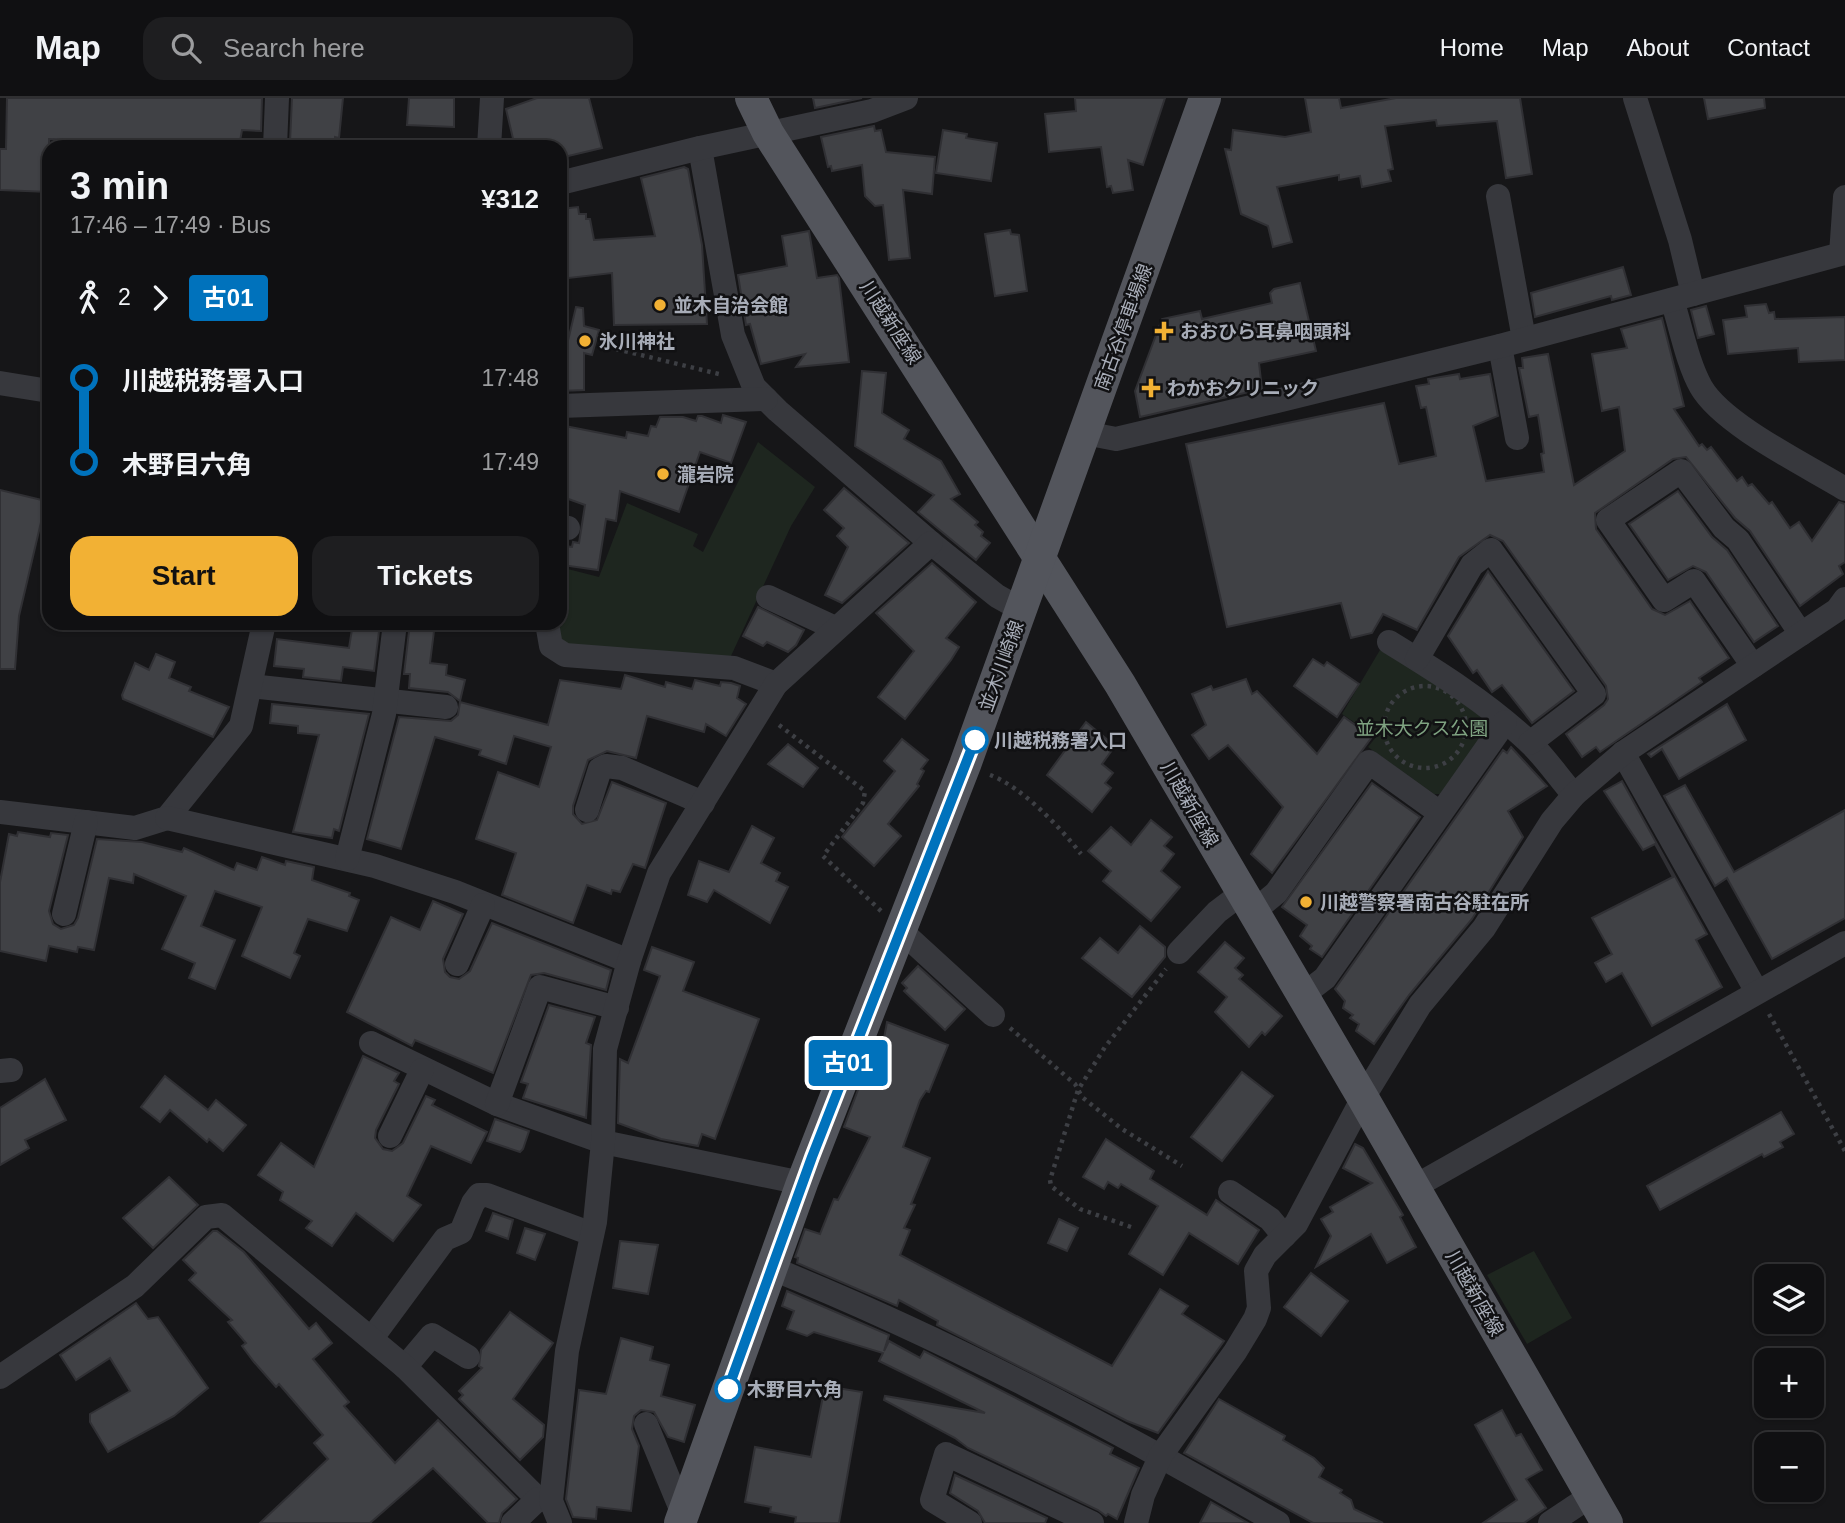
<!DOCTYPE html>
<html lang="en">
<head>
<meta charset="utf-8">
<style>
	:root { --surface:#101012; --page:#1e1e20; --text:#f1f3f6; --muted:#9c9d9f; --line:#303032; --accent:#f2b134 }
	body { margin:0; font-family:Arial,"Noto Sans JP",sans-serif; background:var(--page); color:var(--text); height:100vh; display:flex; flex-direction:column; font-size:26px; white-space:nowrap }
	* { box-sizing:border-box; margin:0 }
	p { font-size:23px; color:var(--muted) }
	.icon { flex:none; width:38px; height:38px; fill:none; stroke:currentColor; stroke-width:2; stroke-linecap:round; stroke-linejoin:round }
	.map { position:relative; flex:1; overflow:hidden }
	.drawer { position:absolute; left:42px; top:42px; width:525px; height:490px; display:flex; flex-direction:column; background:var(--surface); border-radius:21px; box-shadow:0 2px 5px #0004,0 0 0 2px var(--line) }
	.drawer>* { flex:none }
	.badge { padding:0 14px; border-radius:5px; font-size:24px; line-height:46px }
	.controls { position:absolute; left:1754px; top:1166px; display:grid; gap:14px }
	.controls a { display:grid; place-items:center; width:70px; height:70px; border-radius:14px; background:var(--surface); box-shadow:0 2px 5px #0004,0 0 0 2px var(--line); font-size:35px }
	.map>.badge { position:absolute; translate:-50% -50%; box-shadow:0 0 0 4px #fff }
	.legs { display:flex; align-items:center; gap:10px; height:77px; padding:0 28px; font-size:23px }
	.legs p { margin-inline-start:auto }
	.overview { display:flex; align-items:center; justify-content:space-between; height:119px; padding:0 28px }
	h1 { font-size:38px; font-weight:700; line-height:52px }
	.primary-button { display:flex; gap:14px; margin-top:auto; padding:14px 28px }
	.primary-button a { flex:1; height:80px; border-radius:21px; background:var(--accent); color:#111; font-size:28px; font-weight:700; line-height:80px; text-align:center }
	.primary-button a+a { background:var(--page); color:var(--text) }
	ul { padding:0 28px; list-style:none }
	li { display:flex; align-items:center; gap:24px; height:84px; font-size:26px }
	li i { display:grid; place-items:center; width:10px; height:100%; margin:0 9px; background:currentColor }
	li i::after { content:''; width:18px; height:18px; margin:-9px; border:5px solid; border-radius:50%; background:var(--surface) }
	li p { margin-inline-start:auto }
	li:first-child i { background:linear-gradient(#0000 50%,currentColor 0) }
	li:last-child i { background:linear-gradient(currentColor 50%,#0000 0) }
	header { display:flex; align-items:center; gap:42px; box-sizing:border-box; height:98px; padding:0 35px; background:var(--surface); border-bottom:2px solid var(--line) }
	header strong { font-size:33px }
	nav { display:flex; gap:38px; margin-inline-start:auto; font-size:24px }
	.search { width:490px; height:63px; background:var(--page); display:flex; align-items:center; gap:18px; box-sizing:border-box; padding:0 24px; border-radius:21px; color:var(--muted); font-size:26px }
	.map>svg:first-child { display:block }
	.green { fill:#1e261f }
	.building { fill:#404145; stroke:#303034; stroke-width:2 }
	.lines { fill:none; stroke-linecap:round; stroke-linejoin:round }
	.path { stroke:#3d3f44; stroke-width:4.5; stroke-dasharray:3.5 5; stroke-linecap:butt }
	.minor { stroke:#37383d; stroke-width:24 }
	.major { stroke:#53555c; stroke-width:32 }
	.line-1-casing { stroke:#fff; stroke-width:16 }
	.line-1 { stroke:#0072bc; stroke-width:10 }
	.poi-dot { fill:#f2b134; stroke:#111113; stroke-width:2.5 }
	.stop-1-dot { fill:#fff; stroke:#0072bc; stroke-width:3.5 }
	.labels { text-anchor:middle; stroke-width:5; stroke-linejoin:round; paint-order:stroke }
	.poi-label { font-size:19px; font-weight:bold; fill:#a8adb8; stroke:#111113; text-anchor:start }
	.street-label { font-size:19px; fill:#a8adb8; stroke:#111113 }
	.park-label { font-size:19px; fill:#7fa381; stroke:#111113 }
	.stop-label { font-size:19px; font-weight:bold; fill:#a8adb8; stroke:#111113; text-anchor:start }
</style>
</head>
<body>
<header>
<strong>Map</strong>
<div class="search"><svg class="icon" aria-label="search" viewBox="0 0 24 24"><circle cx="10" cy="10" r="6"/><path d="M15 15l6 6"/></svg>Search here</div>
<nav><a>Home</a><a>Map</a><a>About</a><a>Contact</a></nav>
</header>
<div class="map">
<svg width="1845" height="1425" viewBox="0 0 1845 1425">
	<rect width="100%" height="100%" fill="#161618"/>
	<g class="green">
		<path d="M758,344L815,389L791,428L731,558L573,556L550,525H560V469L599,479L627,405L698,436L693,448L703,454Z"/>
		<path d="M1380,552L1450,593L1487,624L1489,635L1448,696H1434L1368,649L1376,639L1342,616Z"/>
		<path d="M1534,1153L1572,1220L1527,1246L1487,1177Z"/>
	</g>
	<g class="building">
		<path d="M7,0H262L261,33L242,32L239,49H166L158,44L49,41V94L0,92V51H6Z"/>
		<path d="M292,0H343L339,40L335,39V49H293L294,45L290,44Z"/>
		<path d="M409,0H454V29L407,27Z"/>
		<path d="M537,0H589L602,50L560,60V49H515L506,11Z"/>
		<path d="M813,0H862L815,10Z"/>
		<path d="M1075,0H1165L1143,67L1128,62L1133,92L1113,95L1111,88L1107,89L1101,49L1049,54L1045,16L1076,13Z"/>
		<path d="M1305,0H1339L1341,10L1396,0H1520L1532,76L1506,80L1497,23L1437,28L1436,22L1385,28L1393,71L1388,72L1391,83L1362,89L1360,78L1339,82V77L1277,89L1292,144L1273,149L1268,128L1241,116L1225,51L1231,52L1233,32L1285,39L1311,34Z"/>
		<path d="M1704,0H1764L1765,10L1708,21Z"/>
		<path d="M874,28L875,33L881,32L886,54L935,59L932,96L903,92L910,160L889,162L883,107L875,108L865,98L862,67L832,73L831,68L828,69L821,39Z"/>
		<path d="M943,32L967,36L966,40L997,45L991,83L936,75Z"/>
		<path d="M684,69L688,71L702,147L707,226L614,227L612,175L560,181V111L578,109L579,116H586V121H590L594,142L655,138L641,80Z"/>
		<path d="M1010,132L1011,136L1019,137L1027,193L995,198L985,136Z"/>
		<path d="M809,133L817,180L837,177L839,180L849,264L796,269L805,256L761,266L750,226L746,227L738,177L787,168L782,138Z"/>
		<path d="M1623,169L1631,197L1612,202L1611,198L1535,219L1531,195Z"/>
		<path d="M1300,185L1316,253L1259,265L1262,291L1140,319L1135,293L1162,221L1200,213L1202,221L1272,205L1270,195L1274,191Z"/>
		<path d="M1766,206L1769,215L1774,214L1775,221L1845,219V262L1799,264L1798,250L1728,256L1723,222L1747,219L1745,208Z"/>
		<path d="M1706,208L1714,236L1698,240L1691,212Z"/>
		<path d="M576,209L583,210L584,228L599,232L592,257L584,255V292L560,293V276Z"/>
		<path d="M1662,220L1684,308L1674,311L1699,348L1702,346L1707,352L1711,349L1737,383L1742,379L1748,388L1752,386L1769,406L1772,404L1790,430L1799,424L1812,443L1839,404L1845,406V464L1839,468L1843,476L1800,508L1750,433L1735,420L1686,359L1673,361L1595,415L1596,431L1652,511L1665,517L1690,503L1729,560L1699,580L1702,584L1600,654L1596,649L1582,659L1566,636L1604,607L1608,601L1606,588L1503,443L1490,437L1459,459L1417,532L1383,516L1372,535L1351,540L1341,505L1227,529L1186,346L1384,305L1399,366L1436,358L1426,309L1421,310L1416,288L1429,286L1428,281L1459,276L1460,281L1490,276L1498,318L1473,328L1486,383L1544,374L1541,356L1544,355L1538,317L1529,319L1519,270H1523L1522,260L1548,256L1574,387L1625,353L1619,309L1602,313L1592,256L1627,250L1621,231Z"/>
		<path d="M862,273L886,275L882,315L909,332L904,341L941,363L960,396L951,401L978,424L975,427L983,434L981,438L990,445L976,462L918,414L934,397L855,348Z"/>
		<path d="M723,317L746,324L731,365L700,354L679,414L620,393L616,423L606,421L598,472L562,467L565,448L572,449L573,444L579,445L585,407L560,398V327L626,340L627,334L648,338L651,328L656,329L660,319H683L696,323L698,318H702L721,325Z"/>
		<path d="M844,390L909,445L842,505L825,497L848,449L837,438L844,430L824,412Z"/>
		<path d="M0,392L46,403L19,518L15,571H0Z"/>
		<path d="M1678,393L1712,439L1727,452L1778,528L1754,544L1706,474L1693,468L1668,482L1629,426Z"/>
		<path d="M932,465L976,504L946,540L959,549L951,562L905,621L878,599L914,553L876,515Z"/>
		<path d="M1488,473L1574,593L1532,625L1502,587L1492,594L1477,572L1473,575L1448,538Z"/>
		<path d="M758,509L804,532L796,547L788,554L767,544L763,548L743,538Z"/>
		<path d="M353,525H380L374,573L343,569L341,583L303,579L304,571L274,568L277,541L349,550Z"/>
		<path d="M410,525H435L430,565L447,567L446,577L465,582L460,603L448,594L409,590L410,576H404Z"/>
		<path d="M156,556L175,564L169,580L191,589L189,593L229,609L213,639L123,601L122,597L135,565L149,572Z"/>
		<path d="M1313,561L1324,568L1327,564L1359,586L1337,619L1294,588Z"/>
		<path d="M625,577L665,589L666,584L692,591L695,582L720,588L721,584L731,585L740,588L737,600L746,606L726,638L706,626L704,634L647,618L636,660L607,653L588,662L573,708V716L582,726L597,722L612,684L666,705L645,770L633,766L620,794L612,792L611,796L587,787L573,825L502,797L516,755L476,741L498,674L539,689L551,649L514,638L506,666L479,657L481,652L435,639L401,751L367,741L399,619L451,623L458,617L460,604L548,627L560,582L621,591Z"/>
		<path d="M1246,581L1252,596L1257,593L1317,656L1344,619L1372,639L1272,775L1251,756L1283,709L1228,647L1209,661L1192,637L1206,627L1192,596L1211,588L1213,592Z"/>
		<path d="M272,606L369,616L339,733L334,731L332,740L293,734L319,637L298,635V628L270,625Z"/>
		<path d="M1727,606L1746,642L1679,681L1662,651L1651,659L1648,656Z"/>
		<path d="M1086,624L1115,648L1102,666L1113,675L1105,685L1111,690L1092,714L1047,677Z"/>
		<path d="M902,641L928,662L921,671L924,673L917,686L919,688L888,726L901,738L874,768L842,739L895,673L884,663Z"/>
		<path d="M788,646L818,670L803,689L768,666Z"/>
		<path d="M1511,649L1547,688L1508,713L1523,739L1472,821L1409,897L1374,946L1356,933L1359,926L1350,920L1353,917L1343,910L1345,903L1335,891L1503,652L1507,655Z"/>
		<path d="M1622,683L1707,836L1696,842L1722,889L1652,928L1622,875L1606,884L1595,865L1612,856L1592,820L1673,779L1655,746L1643,752L1604,693Z"/>
		<path d="M1372,685L1420,719L1322,859L1310,851L1312,848L1300,838L1307,827L1282,809Z"/>
		<path d="M1685,687L1734,774L1845,712V820L1772,861L1727,780L1715,788L1664,698Z"/>
		<path d="M1151,722L1172,739L1164,748L1174,756L1161,773L1180,789L1151,823L1103,783L1111,773L1088,753L1111,729L1131,747Z"/>
		<path d="M752,728L774,740L761,765L780,775L776,783L788,789L770,825L714,792L707,804L688,797L699,763L729,774Z"/>
		<path d="M18,734L50,739L51,735L68,737L49,813L53,826L61,831L74,827L78,820L97,741L142,744L182,754L184,750L234,772L237,765L257,772L262,759L285,767L286,763L314,769L312,782L350,795L349,798L359,802L347,833L308,821L294,855L300,858L290,880L242,858L262,809L215,793L201,828L235,842L215,891L189,880L195,865L162,851L186,798L134,776L133,785L109,780L94,852L78,849L77,854L49,848L46,863L0,853V784L9,736L17,738Z"/>
		<path d="M433,803L463,816L443,861L445,874L450,879L459,881L470,873L492,825L611,872L606,892L544,875L531,877L493,975L415,942L412,948L347,914L391,819L420,832Z"/>
		<path d="M1140,828L1165,849V859L1132,899L1082,860L1100,840L1118,855Z"/>
		<path d="M1225,844L1244,860L1235,870L1243,877L1239,881L1282,918L1265,937L1262,934L1249,949L1215,914L1227,899L1198,874Z"/>
		<path d="M652,849L694,864L683,893L759,921L715,1041L702,1036L698,1048L661,1041L618,1025L620,961L628,965L660,878L644,872Z"/>
		<path d="M918,868L965,911L945,932L904,893L907,890L902,885Z"/>
		<path d="M549,907L595,919L586,945L591,947L586,1020L523,1000L528,986L521,984Z"/>
		<path d="M887,924L948,947L929,994L926,993L920,1002L903,1049L930,1060L911,1106L915,1107L904,1130L910,1132L900,1157L1112,1268L1160,1191L1188,1208L1182,1216L1224,1243L1158,1335L1127,1323L937,1227L938,1223L899,1202L897,1208L797,1165L798,1160L795,1159L805,1131L820,1136L834,1101L838,1102L870,1039L844,1029L864,976L882,951Z"/>
		<path d="M363,958L399,975L394,983L399,986L376,1032L375,1040L383,1051L392,1053L403,1045L426,998L435,1002L432,1007L487,1034L471,1065L431,1048L407,1098L421,1107L393,1143L356,1115L332,1148L306,1130L312,1123L280,1102L283,1094L258,1077L281,1045L314,1069Z"/>
		<path d="M1242,974L1273,998L1222,1063L1191,1039Z"/>
		<path d="M165,978L208,1012L216,1002L246,1027L223,1053L209,1041L207,1044L170,1012L160,1024L141,1009Z"/>
		<path d="M45,981L66,1022L25,1042L29,1050L0,1067V1010Z"/>
		<path d="M1781,1014L1794,1036L1780,1044L1783,1049L1764,1059L1762,1056L1660,1112L1647,1088Z"/>
		<path d="M495,1021L529,1033L523,1051L520,1054L487,1043Z"/>
		<path d="M1106,1041L1154,1073L1150,1081L1207,1117L1216,1102L1259,1132L1238,1166L1189,1135L1163,1177L1129,1156L1158,1108L1121,1086L1118,1090L1108,1084L1104,1091L1083,1079Z"/>
		<path d="M1355,1046L1363,1050L1403,1117L1400,1119L1416,1149L1387,1165L1371,1136L1316,1169L1331,1138L1321,1121L1333,1114L1330,1109L1372,1085L1343,1070Z"/>
		<path d="M169,1079L198,1107L153,1150L123,1120Z"/>
		<path d="M493,1115L513,1122L508,1141L486,1133Z"/>
		<path d="M1059,1121L1078,1130L1067,1153L1048,1145Z"/>
		<path d="M525,1130L545,1136L535,1162L517,1155Z"/>
		<path d="M213,1133H217L244,1154L309,1231L316,1225L332,1245L313,1261L349,1304L344,1308L395,1365L438,1322L517,1401L502,1415L499,1425H488L433,1370L370,1425H260L328,1361L314,1345L323,1337L279,1286L276,1289L254,1264L242,1248L246,1245L228,1224L232,1222L189,1182L196,1175L183,1162Z"/>
		<path d="M620,1143L658,1147L648,1196L613,1190Z"/>
		<path d="M1311,1175L1348,1203L1321,1238L1284,1209Z"/>
		<path d="M787,1193L889,1237L884,1253L889,1243L920,1260L924,1253L1113,1350L1110,1356L1139,1370L1117,1421L1108,1416L1106,1418L1098,1412L968,1350L955,1340L884,1302L885,1298L985,1315L879,1263L883,1255L814,1234L807,1238L787,1231L794,1213L782,1208Z"/>
		<path d="M136,1205L148,1221L158,1219L208,1290L174,1318L108,1354L90,1324V1316L130,1293L110,1260L76,1282L60,1257Z"/>
		<path d="M510,1214L553,1245L513,1301L544,1327L543,1339L520,1362L459,1301L463,1297L459,1293L482,1270L479,1268L481,1252Z"/>
		<path d="M621,1240L653,1249L650,1262L669,1267L661,1298L695,1307L684,1344L668,1339L654,1314L641,1312L634,1318L632,1331L639,1348L631,1413L597,1409L596,1421L573,1419L566,1401L579,1292L606,1296Z"/>
		<path d="M825,1288L862,1294L839,1425H795L796,1419L770,1414L771,1409L745,1404L755,1349L811,1359Z"/>
		<path d="M1219,1301L1285,1338L1283,1342L1314,1360L1324,1370L1319,1379L1342,1392L1340,1395L1351,1402L1354,1411L1383,1425H1313L1184,1355Z"/>
		<path d="M1502,1312L1516,1338L1521,1336L1542,1372L1526,1381L1546,1410L1524,1425H1483L1517,1402L1475,1327Z"/>
		<path d="M955,1377L1047,1420L1045,1425H985L978,1413L950,1395Z"/>
		<path d="M1211,1404L1248,1425H1200Z"/>
	</g>
	<g class="lines">
		<g class="path">
			<path d="M608,249L723,277"/>
			<circle cx="1425" cy="629" r="41"/>
			<path d="M779,627L865,693L863,705L823,758L881,813"/>
			<path d="M990,677C1022,689 1060,729 1081,756"/>
			<path d="M1769,916L1845,1053"/>
			<path d="M1010,930L1075,986L1082,999L1122,1031L1182,1068"/>
			<path d="M1131,1129L1080,1111L1051,1088L1050,1082L1078,992L1105,949L1166,871"/>
		</g>
		<g class="minor">
			<path d="M1635,0L1680,142L1693,196"/>
			<path d="M275,49L277,0"/>
			<path d="M489,49L492,0"/>
			<path d="M700,50L733,237L754,289L778,313L931,445L997,498L1022,512"/>
			<path d="M560,85L700,50L872,13L906,0"/>
			<path d="M1498,98L1524,241"/>
			<path d="M1672,202C1681,229 1687,264 1701,289C1723,327 1806,367 1845,391"/>
			<path d="M1500,248L1517,340"/>
			<path d="M0,285L49,293"/>
			<path d="M560,308L766,301"/>
			<path d="M1085,335L1116,341L1277,303L1500,248L1841,156L1845,99"/>
			<path d="M560,429L568,430"/>
			<path d="M768,499L835,530"/>
			<path d="M547,525L551,548L565,557L734,570L776,586"/>
			<path d="M1389,544C1438,574 1486,604 1529,644C1545,659 1559,680 1574,697"/>
			<path d="M1417,561L1472,467L1491,452L1594,596L1530,645"/>
			<path d="M1753,568L1694,483L1664,502L1608,422L1681,373L1724,430L1738,442L1801,536"/>
			<path d="M251,588L446,609"/>
			<path d="M1623,655L1757,894"/>
			<path d="M587,712L600,671L606,668L622,670L703,705"/>
			<path d="M0,714L135,730L167,720L241,628L264,525"/>
			<path d="M167,720L375,768L455,794L629,863"/>
			<path d="M347,761L384,616L395,525"/>
			<path d="M1253,814L1276,795L1369,664L1440,715"/>
			<path d="M64,816L86,724"/>
			<path d="M899,831L993,917"/>
			<path d="M1179,854L1217,814L1242,795"/>
			<path d="M457,866L483,807"/>
			<path d="M1303,897L1325,880L1505,624"/>
			<path d="M371,945L497,1006L603,1044L802,1085"/>
			<path d="M0,973L11,972"/>
			<path d="M497,1006L540,889L617,910"/>
			<path d="M390,1038L422,972"/>
			<path d="M1414,1089L1845,845"/>
			<path d="M1230,1094L1270,1121L1284,1138"/>
			<path d="M771,1170C947,1241 1114,1330 1278,1425"/>
			<path d="M372,1240L445,1141L461,1134L473,1105L479,1097H487L592,1136"/>
			<path d="M405,1269L432,1237L468,1259"/>
			<path d="M0,1279L135,1188L206,1119L222,1117L405,1269L538,1401L551,1403"/>
			<path d="M646,1326L683,1416"/>
			<path d="M513,1425L538,1401"/>
			<path d="M560,1425L551,1403L567,1253L595,1124L603,1044L605,951L629,863L659,775L776,586L931,445"/>
			<path d="M970,1425L932,1402L946,1356L1092,1425"/>
			<path d="M1136,1425L1143,1397L1161,1357L1235,1254L1255,1221L1259,1210L1256,1173L1265,1157L1296,1126L1363,1000L1420,907L1484,830L1552,723L1574,697L1623,655L1837,512L1845,501"/>
			<path d="M1550,1425L1592,1397"/>
		</g>
		<g class="major">
			<path d="M751,0L768,35L1120,586L1363,1000L1607,1425"/>
			<path d="M680,1425L802,1085L965,667L1205,0"/>
		</g>
	</g>
	<g class="lines">
		<g class="line-1-casing">
			<path id="line-1" d="M728,1291L812,1059L975,642"/>
		</g>
		<use href="#line-1" class="line-1"/>
	</g>
	<g class="poi-dot">
		<circle cx="660" cy="207" r="7"/>
		<path d="M1160.5 222.5h7v7h7v7h-7v7h-7v-7h-7v-7h7z"/>
		<circle cx="585" cy="243" r="7"/>
		<path d="M1147.5 279.5h7v7h7v7h-7v7h-7v-7h-7v-7h7z"/>
		<circle cx="663" cy="376" r="7"/>
		<circle cx="1306" cy="804" r="7"/>
	</g>
	<g class="stop-1-dot">
		<circle cx="975" cy="642" r="12"/>
		<circle cx="728" cy="1291" r="12"/>
	</g>
	<g class="labels">
		<g class="poi-label">
			<text x="674" y="214">並木自治会館</text>
			<text x="1180" y="240">おおひら耳鼻咽頭科</text>
			<text x="599" y="250">氷川神社</text>
			<text x="1167" y="297">わかおクリニック</text>
			<text x="677" y="383">瀧岩院</text>
			<text x="1320" y="811">川越警察署南古谷駐在所</text>
		</g>
		<g class="street-label">
			<text transform="translate(891 224) rotate(57)" y="7">川越新座線</text>
			<text transform="translate(1123 229) rotate(-70)" y="7">南古谷停車場線</text>
			<text transform="translate(1001 568) rotate(-70)" y="7">並木川崎線</text>
			<text transform="translate(1190 706) rotate(60)" y="7">川越新座線</text>
			<text transform="translate(1475 1195) rotate(60)" y="7">川越新座線</text>
		</g>
		<g class="park-label">
			<text x="1422" y="637">並木大クス公園</text>
		</g>
		<g class="stop-label">
			<text x="994" y="649">川越税務署入口</text>
			<text x="747" y="1298">木野目六角</text>
		</g>
	</g>
</svg>
<div class="controls">
<a><svg class="icon" aria-label="layers" viewBox="0 0 24 24"><path d="M12 4l9 5-9 5-9-5zM3 14l9 5 9-5"/></svg></a>
<a>+</a>
<a>−</a>
</div>
<b class="badge" style="left:848px;top:965px;background:#0072bc;color:#fff">古01</b>
<section class="drawer">
<div class="overview"><div><h1>3 min</h1><p>17:46 – 17:49 · Bus</p></div><b>¥312</b></div>
<div class="legs"><svg class="icon" aria-label="walk" viewBox="0 0 24 24"><circle cx="13" cy="4" r="2"/><path d="M13 8l-2 6 4 7M11 14l-3 7M7 12l3-4h3l4 4"/></svg>2<svg class="icon" aria-label="forward" viewBox="0 0 24 24"><path d="M9 5l7 7-7 7"/></svg><b class="badge" style="background:#0072bc;color:#fff">古01</b></div>
<ul>
<li><i style="color:#0072bc"></i><b>川越税務署入口</b><p>17:48</p></li>
<li><i style="color:#0072bc"></i><b>木野目六角</b><p>17:49</p></li>
</ul>
<div class="primary-button"><a>Start</a><a>Tickets</a></div>
</section>
</div>
</body>
</html>
